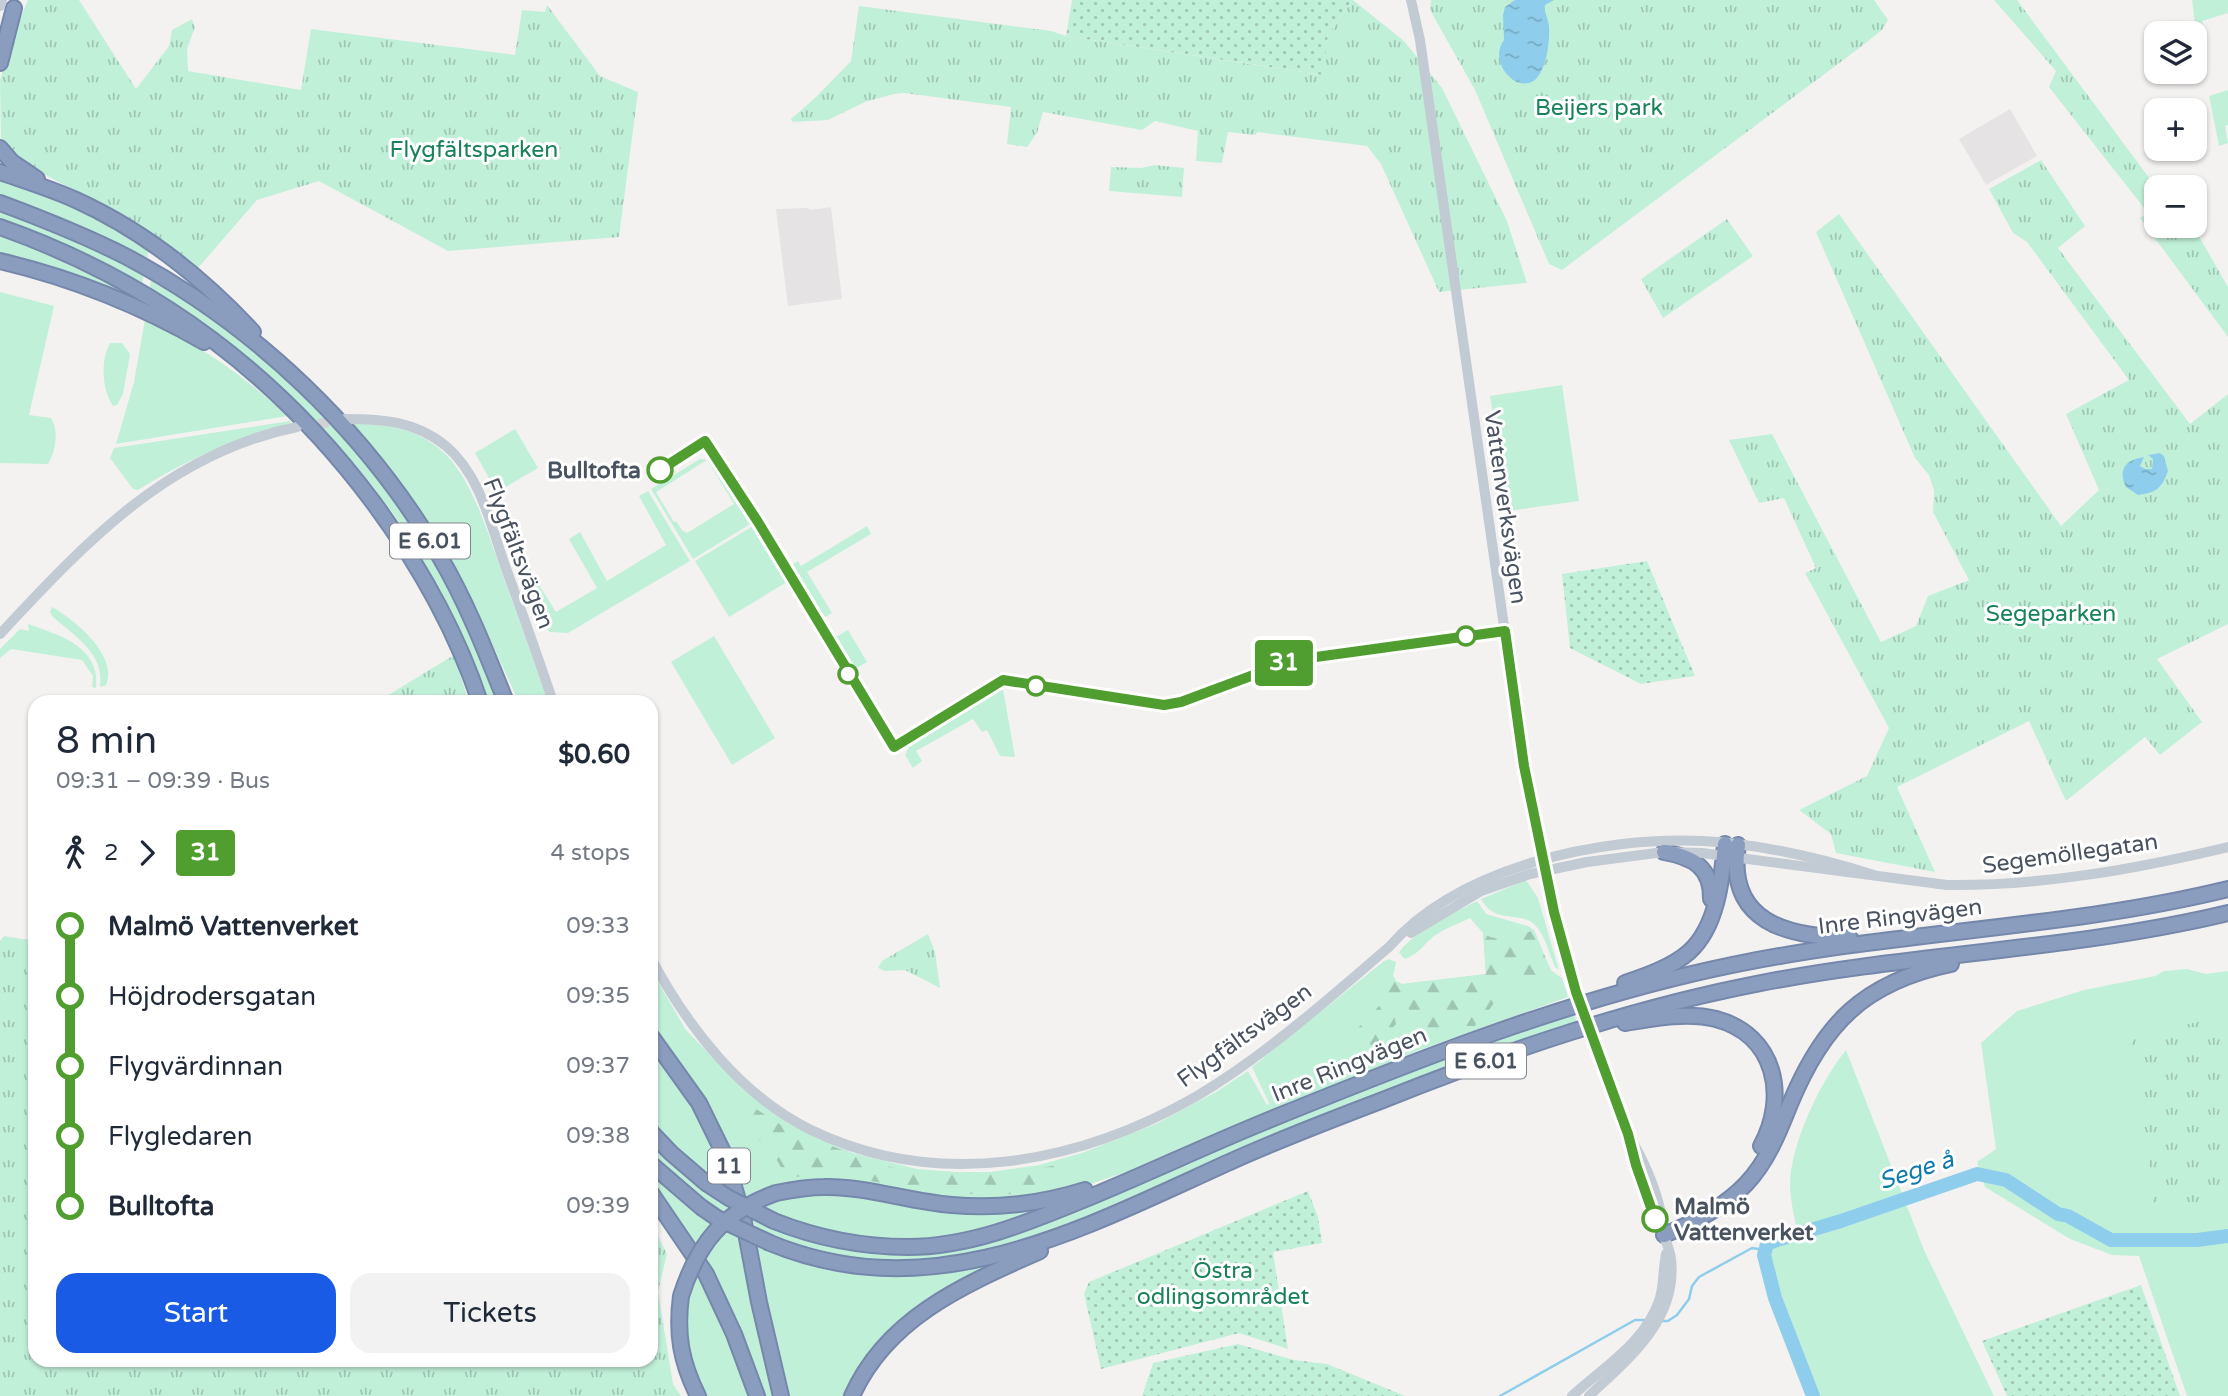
<!DOCTYPE html>
<html lang="en">
<head>
<meta charset="utf-8">
<style>
	:root { --surface:#fff; --page:#f2f2f3; --text:#1f2937; --muted:#747a83; --accent:#1a5be5 }
	body { margin:0; font-family:"Varela Round",sans-serif; background:var(--page); color:var(--text); height:100vh; display:flex; flex-direction:column; font-size:26px; white-space:nowrap }
	* { box-sizing:border-box; margin:0 }
	p { font-size:23px; color:var(--muted) }
	.icon { flex:none; width:38px; height:38px; fill:none; stroke:currentColor; stroke-width:2; stroke-linecap:round; stroke-linejoin:round }
	.map { position:relative; flex:1; overflow:hidden }
	.sheet { position:absolute; left:28px; top:695px; width:630px; height:672px; display:flex; flex-direction:column; background:var(--surface); border-radius:21px; box-shadow:0 2px 5px #0004 }
	.sheet>* { flex:none }
	.badge { padding:0 14px; border-radius:5px; font-size:24px; line-height:46px }
	.buttons { position:absolute; left:2144px; top:21px; display:grid; gap:14px }
	.buttons a { display:grid; place-items:center; width:63px; height:63px; border-radius:14px; background:var(--surface); box-shadow:0 2px 5px #0004; font-size:35px }
	.map>.badge { position:absolute; translate:-50% -50%; box-shadow:0 0 0 4px #fff }
	.legs { display:flex; align-items:center; gap:10px; height:77px; padding:0 28px; font-size:23px }
	.legs p { margin-inline-start:auto }
	.summary { display:flex; align-items:center; justify-content:space-between; height:119px; padding:0 28px }
	h1 { font-size:38px; font-weight:600; line-height:52px }
	.button { display:flex; gap:14px; margin-top:auto; padding:14px 28px }
	.button a { flex:1; height:80px; border-radius:21px; background:var(--accent); color:#fff; font-size:28px; font-weight:600; line-height:80px; text-align:center }
	.button a+a { background:var(--page); color:var(--text) }
	ul { padding:0 28px; list-style:none }
	li { display:flex; align-items:center; gap:24px; height:70px; font-size:26px }
	li i { display:grid; place-items:center; width:10px; height:100%; margin:0 9px; background:currentColor }
	li i::after { content:''; width:18px; height:18px; margin:-9px; border:5px solid; border-radius:50%; background:var(--surface) }
	li p { margin-inline-start:auto }
	li:first-child i { background:linear-gradient(#0000 50%,currentColor 0) }
	li:last-child i { background:linear-gradient(currentColor 50%,#0000 0) }
	.map>svg:first-child { display:block }
	.education { fill:#e5e3e3 }
	.grass { fill:#c1f0d9 }
	.forest { fill:url(#forest-firs) }
	.park { fill:url(#park-tufts) }
	.garden { fill:url(#garden-dots) }
	.water { fill:url(#water-ripples) }
	.lines { fill:none; stroke-linecap:round; stroke-linejoin:round }
	.stream { stroke:#8eceec; stroke-width:2.5 }
	.river { stroke:#8eceec; stroke-width:14 }
	.tertiary-tunnel { stroke:#d2d2d4; stroke-width:10; stroke-dasharray:10 5; stroke-linecap:butt }
	.motorway-casing { stroke:#7588ab; stroke-width:18 }
	.tertiary { stroke:#c2cad3; stroke-width:10 }
	.secondary { stroke:#c4ccd9; stroke-width:10 }
	.motorway { stroke:#8a9dbf; stroke-width:14 }
	.motorway-bridge-casing { stroke:#7588ab; stroke-width:18; stroke-linecap:butt }
	.tertiary-bridge { stroke:#c2cad3; stroke-width:10 }
	.motorway-bridge { stroke:#8a9dbf; stroke-width:14 }
	.line-1-casing { stroke:#fff; stroke-width:16 }
	.line-1 { stroke:#509e2f; stroke-width:10 }
	.stop-1-dot { fill:#fff; stroke:#509e2f; stroke-width:3.5 }
	.labels { text-anchor:middle; stroke-width:6; stroke-linejoin:round; paint-order:stroke }
	.shield { fill:#fff; stroke:#80868f; stroke-width:2 }
	.shield-label { font-size:21px; font-weight:bold; fill:#49525f }
	.park-label { font-size:23px; fill:#188259; stroke:#fff }
	.stop-label { font-size:23px; font-weight:bold; fill:#49525f; stroke:#fff; text-anchor:end }
	.street-label { font-size:23px; fill:#49525f; stroke:#fff }
	.water-label { font-size:24px; font-style:italic; fill:#0d7aae; stroke:#fff }
</style>
</head>
<body>
<div class="map">
<svg width="2228" height="1396" viewBox="0 0 2228 1396">
	<defs>
		<pattern id="forest-firs" width="22" height="20" patternUnits="userSpaceOnUse" patternTransform="scale(1.75)"><rect width="22" height="20" fill="#c1f0d9"/><path d="M5 1l3.5 6h-7zM16 11l3.5 6h-7z" fill="#9fc5b3"/></pattern>
		<pattern id="park-tufts" width="24" height="20" patternUnits="userSpaceOnUse" patternTransform="scale(1.75)"><rect width="24" height="20" fill="#c1f0d9"/><path d="M3 7l-1-3M5 7V3M7 7l1-3M15 17l-1-3M17 17v-4M19 17l1-3" fill="none" stroke="#9fc5b3"/></pattern>
		<pattern id="garden-dots" width="8" height="8" patternUnits="userSpaceOnUse" patternTransform="scale(1.75)"><rect width="8" height="8" fill="#c1f0d9"/><path d="M2 2h.1M6 6h.1" fill="none" stroke="#9fc5b3" stroke-width="1.8" stroke-linecap="round"/></pattern>
		<pattern id="water-ripples" width="26" height="14" patternUnits="userSpaceOnUse" patternTransform="scale(1.75)"><rect width="26" height="14" fill="#8eceec"/><path d="M2 4q2-2 4 0t4 0M15 11q2-2 4 0t4 0" fill="none" stroke="#76aac2"/></pattern>
	</defs>
	<rect width="100%" height="100%" fill="#f4f2f1"/>
	<g class="education">
		<path d="M2010,109L2037,156L1986,185L1959,139Z"/>
		<path d="M831,207L842,299L788,306L776,209L808,208L810,210Z"/>
	</g>
	<g class="grass">
		<path d="M2192,0H2228V13L2202,21L2206,36L2197,39Z"/>
		<path d="M2228,90V125L2225,126L2228,143L2219,146L2209,96Z"/>
		<path d="M0,177L70,202L149,246L147,261L77,226L0,197Z"/>
		<path d="M0,209L81,241L144,273L142,286L0,221Z"/>
		<path d="M0,234L54,255L110,282L176,321L0,256Z"/>
		<path d="M152,277C195,305 239,334 277,368C343,425 405,502 446,579C468,619 483,660 499,702H486C468,654 449,606 423,561C358,447 259,360 149,290Z"/>
		<path d="M0,292L54,306L29,415L51,418C59,431 56,451 48,464L0,463Z"/>
		<path d="M145,319C202,347 241,373 287,416L116,444L134,382Z"/>
		<path d="M110,343H122L130,354L123,394L117,405L113,406C102,390 100,361 110,343Z"/>
		<path d="M1562,385L1579,501L1508,511L1490,396Z"/>
		<path d="M290,421L291,423C236,438 187,459 138,490L133,489L110,458L114,448Z"/>
		<path d="M351,424C457,421 471,486 501,570C517,614 533,658 548,702H519C499,660 481,617 459,576C429,522 393,471 351,424Z"/>
		<path d="M515,429L538,468L497,492L475,453Z"/>
		<path d="M712,458L752,523L693,559L651,489L700,459L707,460L656,492L674,522L676,521L682,530L687,533L734,504L708,461Z"/>
		<path d="M648,491L690,561L568,633L550,632L541,623L522,567L529,563L532,574L556,612L597,588L569,539L580,532L607,581L666,545L639,496Z"/>
		<path d="M753,526L787,582L729,617L695,561Z"/>
		<path d="M867,526L871,534L807,572L832,613L822,619L790,566L798,561L801,566Z"/>
		<path d="M52,607C74,619 119,656 106,685L100,687C105,653 74,636 52,616L50,612Z"/>
		<path d="M28,624C60,635 101,647 96,688L92,687L93,676L82,660L11,649L0,658V649L20,629L29,631Z"/>
		<path d="M848,630L867,662L853,670L834,638Z"/>
		<path d="M714,636L775,738L732,765L671,662Z"/>
		<path d="M1003,689L1015,757L1000,756L987,730L982,732L973,719L916,751L922,761L913,768L905,755L911,743L991,693Z"/>
		<path d="M1526,880L1538,898L1559,970L1555,967C1549,954 1545,935 1535,925C1519,910 1495,925 1481,899Z"/>
		<path d="M1477,901L1486,914L1528,926L1534,930L1547,963L1552,971L1562,978L1568,997L1417,1051L1132,1170L1058,1195L990,1203L870,1188L745,1200L734,1160L719,1125L693,1081L651,1027V970L686,1030L740,1085L813,1136L853,1153L917,1169L956,1172H991L1039,1165L1082,1153L1156,1124L1216,1092L1248,1071L1267,1105L1269,1103L1252,1067L1384,961L1389,959L1396,962L1393,976L1396,981L1402,984L1486,974L1483,933L1470,918C1458,924 1443,929 1433,937C1423,945 1419,954 1405,959L1399,953C1407,936 1459,910 1477,901Z"/>
		<path d="M2187,969L2206,974L2228,971V1396H2187L2139,1256L2112,1255L2070,1239L1985,1187L1977,1162L1996,1149L1981,1043L2017,1011L2084,990L2155,976L2164,971Z"/>
		<path d="M1574,1013L1577,1024L1291,1129L1134,1197L1021,1242L927,1263L844,1260L759,1233L751,1217L805,1238L957,1247L1319,1105L1502,1037Z"/>
		<path d="M651,1045L691,1101L722,1163L731,1192L676,1148L651,1120Z"/>
		<path d="M1846,1050L1924,1250L1994,1396H1813L1779,1311L1764,1250L1774,1241L1797,1233C1795,1218 1790,1201 1790,1185C1790,1145 1821,1080 1846,1050Z"/>
		<path d="M651,1139L727,1204L732,1210L725,1215L674,1179L651,1156Z"/>
		<path d="M651,1174L687,1204L716,1224L696,1248L651,1186Z"/>
		<path d="M806,1192L1052,1206C942,1249 866,1253 756,1206Z"/>
		<path d="M724,1229L742,1239L777,1396H766L738,1321L702,1256Z"/>
		<path d="M755,1245C844,1281 923,1284 1014,1257L937,1297L848,1396H790Z"/>
		<path d="M695,1269L710,1294L753,1396H703L690,1367L684,1307Z"/>
	</g>
	<g class="forest">
		<path d="M1534,930L1552,973L1541,971L1539,979L1525,996L1519,994L1510,981L1489,1010L1481,1011L1475,1026H1452L1426,1032C1422,1040 1419,1044 1410,1044L1408,1031L1416,1018L1404,1003L1397,1000L1393,1011L1396,1024C1386,1034 1388,1039 1395,1050L1390,1056L1382,1059L1369,1053L1357,1029L1380,1005L1376,994L1379,988L1389,983L1390,966L1396,962L1393,976L1396,981L1402,984L1486,974L1483,933C1497,944 1518,936 1534,930Z"/>
		<path d="M741,1099L781,1125L810,1138L880,1164L920,1175L1016,1172L1058,1165L1054,1172L1029,1191L999,1196L928,1191L819,1172L797,1177L782,1169L772,1152L754,1135L755,1128L738,1108L737,1100Z"/>
	</g>
	<g class="park">
		<path d="M28,0H79L136,89L169,46L172,30L192,19L195,27L187,49L188,71L301,90L311,29L515,55L522,10L545,12L547,5L600,76L638,92L619,237L448,251L319,181L257,200L198,268L137,225L44,174L9,151L1,140L0,80L12,38Z"/>
		<path d="M1353,0L1404,41L1442,88L1507,221L1527,283L1439,292L1381,164L1367,146L1257,132L1256,135L1228,132L1222,163L1196,161L1198,131L1155,121L1142,130L1043,112L1037,133L1027,147L1007,144L1011,107L904,93L894,94L865,102L828,120L792,122L791,119L816,97L851,61L859,6L1051,31L1066,36L1322,75L1328,34Z"/>
		<path d="M1431,0H1874L1888,20L1882,30L1858,49L1562,270L1549,264L1475,90L1430,10Z"/>
		<path d="M1994,0H2017L2156,187V226H2193L2228,287V337L2140,218L2148,213L2049,87L2056,71Z"/>
		<path d="M2041,160L2085,226L2058,248L2190,424L2228,394V624L2157,659L2202,722L2160,755L2145,737L2066,801L2029,721L1897,787L1935,872L1836,853L1831,834L1799,810L1867,776L1889,728L1805,573L1816,568L1784,498L1759,503L1729,440L1772,434L1881,642L1916,626L1928,596L1969,580L1933,512L1934,491L1929,475L1915,458L1816,232L1839,214L2061,526L2099,490L2066,414L2129,380L2027,242L2013,233L1989,189Z"/>
		<path d="M1154,165L1184,168L1182,197L1109,191L1111,167L1141,168Z"/>
		<path d="M1727,219L1753,256L1663,318L1641,279Z"/>
		<path d="M454,655L469,702H377Z"/>
		<path d="M928,934L935,952L940,988L905,970L885,971L878,968L882,961Z"/>
		<path d="M4,936L35,941V1360H651V1222L667,1254L658,1291L673,1384L681,1396H0V941Z"/>
		<path d="M2228,1015V1201L2153,1204L2131,1037Z"/>
	</g>
	<g class="garden">
		<path d="M1072,0H1353L1328,34L1323,75L1066,36Z"/>
		<path d="M1647,561L1695,676L1641,684L1570,648L1562,574Z"/>
		<path d="M1308,1191L1318,1217L1322,1243L1273,1252L1288,1349L1239,1333L1101,1369L1084,1294L1089,1282Z"/>
		<path d="M2141,1285L2180,1396H2007L1982,1341Z"/>
		<path d="M1238,1344L1294,1360L1327,1364L1405,1396H1142L1153,1363Z"/>
	</g>
	<g class="water">
		<path d="M1515,0H1554L1545,5C1544,13 1548,18 1549,26C1550,40 1547,68 1536,79C1518,96 1487,62 1504,40L1503,15L1505,7Z"/>
		<path d="M2160,453L2164,456L2168,471C2162,488 2156,493 2138,495L2126,487C2118,469 2125,460 2144,457L2140,466L2145,469H2152L2153,459L2148,455Z"/>
	</g>
	<g class="lines">
		<g class="stream">
			<path d="M1662,1321H1668L1677,1315L1689,1299L1692,1286L1699,1277L1752,1248L1764,1250"/>
			<path d="M1500,1396L1635,1320H1645"/>
		</g>
		<path class="river" d="M1813,1396L1775,1298L1764,1255L1767,1244L1774,1241L1841,1221L1977,1174L2006,1180L2058,1214L2068,1216L2111,1240H2197L2228,1236"/>
		<path class="tertiary-tunnel" d="M304,426L341,420"/>
		<g class="motorway-casing">
			<g id="motorway">
				<path d="M0,63L14,8"/>
				<path d="M0,148L12,162L37,179"/>
				<path d="M0,172C26,181 52,189 76,200C144,231 203,278 253,332"/>
				<path d="M0,203C43,219 86,236 127,257C255,325 366,431 440,557C467,603 486,652 506,702"/>
				<path d="M0,227C153,281 276,372 373,502C418,563 456,630 480,702"/>
				<path d="M0,261C72,278 140,305 204,342"/>
				<path d="M1738,845C1726,922 1787,937 1850,938"/>
				<path d="M1664,852C1692,857 1712,867 1711,899"/>
				<path d="M1625,983C1646,976 1672,967 1689,952C1717,927 1722,879 1725,844"/>
				<path d="M1625,1023C1655,1018 1687,1012 1716,1019C1776,1035 1788,1097 1761,1146"/>
				<path d="M651,1036L699,1103L725,1156L743,1217L759,1302L781,1396"/>
				<path d="M651,1132L671,1153L706,1183"/>
				<path d="M651,1164L701,1207"/>
				<path d="M651,1193L706,1274L734,1334L757,1396"/>
				<path d="M776,1193C791,1190 808,1187 824,1187C867,1186 909,1202 952,1205C998,1209 1041,1204 1085,1190"/>
				<path d="M774,1221C817,1238 861,1247 908,1247C969,1247 1027,1223 1083,1200C1144,1175 1203,1147 1264,1122C1416,1060 1571,998 1732,965C1896,931 2065,929 2228,889"/>
				<path d="M1664,1235C1694,1223 1723,1208 1746,1184C1767,1162 1779,1132 1790,1104C1823,1024 1864,982 1951,964"/>
				<path d="M770,1243C935,1311 1085,1227 1234,1160C1283,1138 1333,1119 1383,1100C1506,1051 1631,1008 1761,983C1916,953 2074,950 2228,913"/>
				<path d="M681,1296C676,1334 681,1362 698,1396"/>
				<path d="M852,1396C887,1317 966,1284 1040,1251"/>
			</g>
		</g>
		<g class="tertiary">
			<path d="M1411,0L1420,40L1524,766L1554,912L1576,992"/>
			<path d="M345,419C382,419 416,421 446,446C479,474 490,521 503,560C520,607 537,654 553,702"/>
			<path d="M0,634C85,543 168,453 297,427"/>
			<path d="M1411,933L1481,891L1530,874L1587,862L1664,852L1702,853L1947,885C2042,886 2136,869 2228,847"/>
			<path d="M651,958C687,1026 741,1096 811,1130C938,1191 1078,1164 1197,1096C1266,1055 1328,999 1389,947C1459,867 1600,836 1703,841C1760,844 1820,858 1874,875"/>
			<path d="M1593,1039C1604,1069 1616,1100 1626,1130C1636,1158 1642,1205 1662,1226"/>
			<path d="M1572,1396C1605,1366 1646,1342 1660,1298C1664,1283 1663,1269 1666,1254"/>
			<path d="M1589,1396C1628,1359 1678,1320 1671,1259C1670,1249 1664,1239 1662,1228C1661,1223 1662,1218 1661,1213C1655,1185 1642,1157 1628,1134"/>
		</g>
		<path class="secondary" d="M0,6L2,0"/>
		<use href="#motorway" class="motorway"/>
		<g class="motorway-bridge-casing">
			<g id="motorway-bridge">
				<path d="M706,1183L729,1198L774,1221"/>
				<path d="M701,1207L717,1218L770,1243"/>
				<path d="M681,1296C698,1243 723,1212 776,1193"/>
			</g>
		</g>
		<path class="tertiary-bridge" d="M1576,992L1593,1039"/>
		<use href="#motorway-bridge" class="motorway-bridge"/>
	</g>
	<g class="lines">
		<g class="line-1-casing">
			<path id="line-1" d="M660,470L705,441L758,522L894,747L1003,680L1164,705L1181,702L1294,660L1505,631L1524,766L1554,912L1576,992L1628,1134L1636,1165L1655,1219"/>
		</g>
		<use href="#line-1" class="line-1"/>
	</g>
	<g class="stop-1-dot">
		<circle cx="660" cy="470" r="12"/>
		<circle cx="1466" cy="636" r="9"/>
		<circle cx="848" cy="674" r="9"/>
		<circle cx="1036" cy="686" r="9"/>
		<circle cx="1655" cy="1219" r="12"/>
	</g>
	<g class="labels">
		<g class="shield">
			<rect x="390" y="523.5" width="80" height="35" rx="5"/>
			<rect x="1446" y="1043.5" width="80" height="35" rx="5"/>
			<rect x="708" y="1148.5" width="42" height="35" rx="5"/>
		</g>
		<g class="shield-label">
			<text x="430" y="548">E 6.01</text>
			<text x="1486" y="1068">E 6.01</text>
			<text x="729" y="1173">11</text>
		</g>
		<g class="park-label">
			<text x="1599" y="115">Beijers park</text>
			<text x="474" y="157">Flygfältsparken</text>
			<text x="2051" y="621">Segeparken</text>
			<text x="1223" y="1278">Östra<tspan x="1223" dy="26">odlingsområdet</tspan></text>
		</g>
		<g class="stop-label">
			<text x="641" y="478">Bulltofta</text>
			<text x="1674" y="1214" text-anchor="start">Malmö<tspan x="1674" dy="26">Vattenverket</tspan></text>
		</g>
		<g class="street-label">
			<text transform="translate(1506 507) rotate(82)" y="8">Vattenverksvägen</text>
			<text transform="translate(519 553) rotate(69)" y="8">Flygfältsvägen</text>
			<text transform="translate(2070 853) rotate(-8)" y="8">Segemöllegatan</text>
			<text transform="translate(1900 916) rotate(-7)" y="8">Inre Ringvägen</text>
			<text transform="translate(1244 1035) rotate(-36)" y="8">Flygfältsvägen</text>
			<text transform="translate(1349 1064) rotate(-22)" y="8">Inre Ringvägen</text>
		</g>
		<g class="water-label">
			<text transform="translate(1916 1170) rotate(-18)" y="8">Sege å</text>
		</g>
	</g>
</svg>
<div class="buttons">
<a><svg class="icon" aria-label="layers" viewBox="0 0 24 24"><path d="M12 4l9 5-9 5-9-5zM3 14l9 5 9-5"/></svg></a>
<a>+</a>
<a>−</a>
</div>
<b class="badge" style="left:1284px;top:663px;background:#509e2f;color:#fff">31</b>
<section class="sheet">
<div class="summary"><div><h1>8 min</h1><p>09:31 – 09:39 · Bus</p></div><b>$0.60</b></div>
<div class="legs"><svg class="icon" aria-label="walk" viewBox="0 0 24 24"><circle cx="13" cy="4" r="2"/><path d="M13 8l-2 6 4 7M11 14l-3 7M7 12l3-4h3l4 4"/></svg>2<svg class="icon" aria-label="forward" viewBox="0 0 24 24"><path d="M9 5l7 7-7 7"/></svg><b class="badge" style="background:#509e2f;color:#fff">31</b><p>4 stops</p></div>
<ul>
<li><i style="color:#509e2f"></i><b>Malmö Vattenverket</b><p>09:33</p></li>
<li><i style="color:#509e2f"></i><span>Höjdrodersgatan</span><p>09:35</p></li>
<li><i style="color:#509e2f"></i><span>Flygvärdinnan</span><p>09:37</p></li>
<li><i style="color:#509e2f"></i><span>Flygledaren</span><p>09:38</p></li>
<li><i style="color:#509e2f"></i><b>Bulltofta</b><p>09:39</p></li>
</ul>
<div class="button"><a>Start</a><a>Tickets</a></div>
</section>
</div>
</body>
</html>
